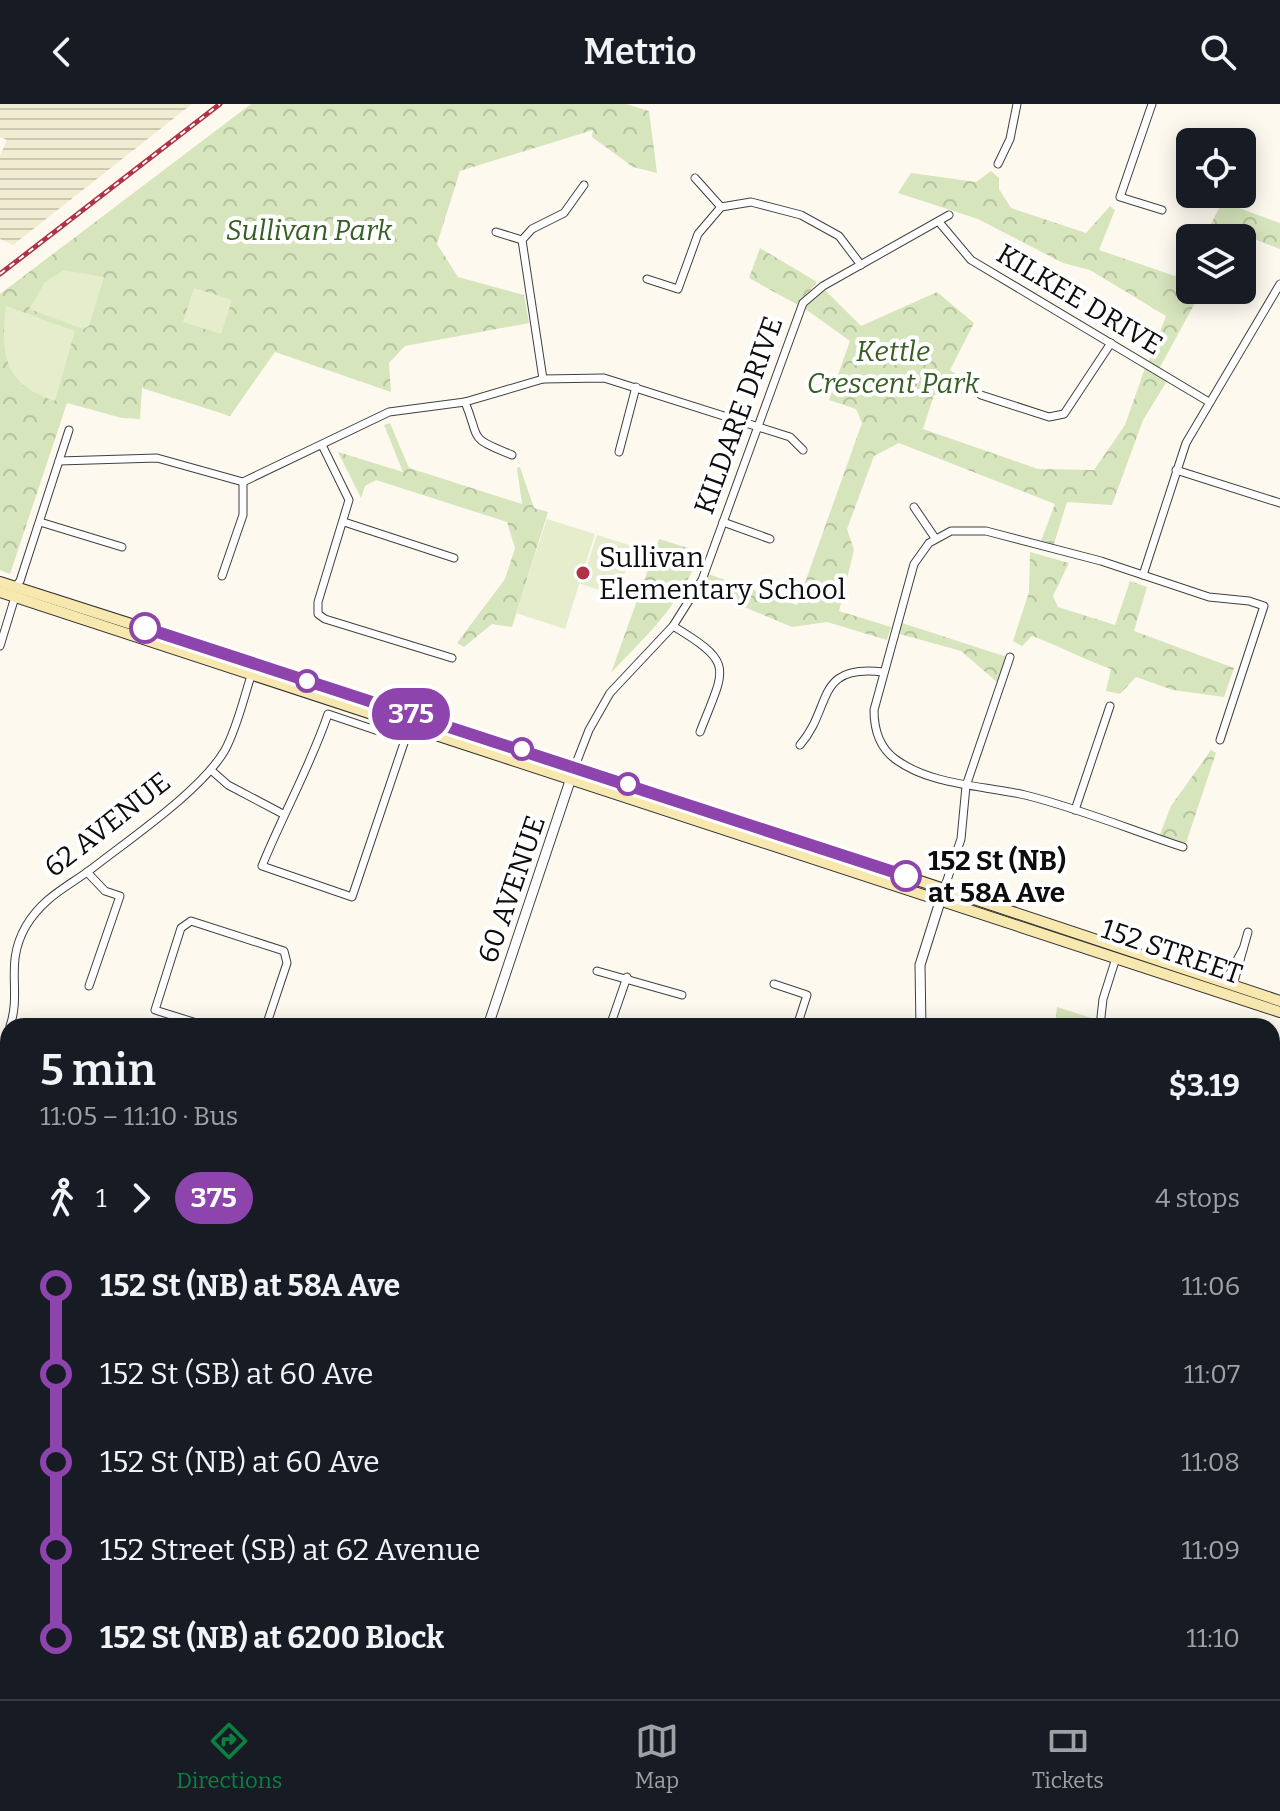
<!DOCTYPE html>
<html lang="en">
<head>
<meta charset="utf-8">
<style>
	:root { --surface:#171b24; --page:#242831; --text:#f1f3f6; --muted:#9ea1a6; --line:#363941; --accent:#0b8043 }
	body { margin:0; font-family:Bitter,serif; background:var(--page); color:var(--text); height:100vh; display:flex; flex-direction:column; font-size:30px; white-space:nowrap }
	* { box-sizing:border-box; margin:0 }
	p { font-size:26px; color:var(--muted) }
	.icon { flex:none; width:44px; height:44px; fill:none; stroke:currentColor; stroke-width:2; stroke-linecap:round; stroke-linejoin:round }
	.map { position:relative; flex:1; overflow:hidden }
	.details { position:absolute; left:0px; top:914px; width:1280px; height:682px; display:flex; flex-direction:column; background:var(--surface); border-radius:24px 24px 0 0; box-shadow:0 4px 20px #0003 }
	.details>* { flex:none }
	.badge { padding:0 16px; border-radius:26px; font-size:28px; line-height:52px }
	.controls { position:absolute; left:1176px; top:24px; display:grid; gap:16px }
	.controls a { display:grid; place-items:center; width:80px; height:80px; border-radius:12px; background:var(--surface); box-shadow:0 4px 20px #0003; font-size:40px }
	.map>.badge { position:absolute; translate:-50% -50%; box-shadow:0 0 0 4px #fff }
	.legs { display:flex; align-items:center; gap:12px; height:88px; padding:0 40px; font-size:26px }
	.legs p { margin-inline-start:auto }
	.overview { display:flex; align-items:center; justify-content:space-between; height:136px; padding:0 40px }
	h1 { font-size:44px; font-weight:600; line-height:60px }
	ul { padding:0 40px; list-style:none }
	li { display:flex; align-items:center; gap:28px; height:88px; font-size:30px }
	li i { display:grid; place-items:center; width:12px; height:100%; margin:0 10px; background:currentColor }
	li i::after { content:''; width:20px; height:20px; margin:-10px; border:6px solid; border-radius:50%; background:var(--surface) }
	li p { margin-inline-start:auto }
	li:first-child i { background:linear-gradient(#0000 50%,currentColor 0) }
	li:last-child i { background:linear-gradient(currentColor 50%,#0000 0) }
	header { display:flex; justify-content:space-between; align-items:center; height:104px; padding:0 40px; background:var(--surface); font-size:36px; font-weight:600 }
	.menu { display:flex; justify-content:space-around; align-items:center; height:112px; border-top:2px solid var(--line); background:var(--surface); font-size:22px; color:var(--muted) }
	.menu a { display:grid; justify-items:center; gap:4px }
	.menu .current { color:var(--accent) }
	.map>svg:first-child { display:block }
	.farmland { fill:url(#farmland-rules) }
	.grass { fill:#d6e5bc }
	.park { fill:url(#park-crowns) }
	.pitch { fill:#e5edcd }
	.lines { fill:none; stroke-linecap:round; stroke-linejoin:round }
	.stream { stroke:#469dc0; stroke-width:2 }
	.minor-casing { stroke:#404040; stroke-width:9 }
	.tertiary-casing { stroke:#404040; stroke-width:11 }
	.secondary-casing { stroke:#2f2f2f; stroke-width:12 }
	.trunk-casing { stroke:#1e1e1e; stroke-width:13 }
	.minor { stroke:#fff; stroke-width:7 }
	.tertiary { stroke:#fff; stroke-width:9 }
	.secondary { stroke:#f7e8b0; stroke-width:10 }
	.trunk { stroke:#eaa86a; stroke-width:11 }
	.rail-casing { stroke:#b03246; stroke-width:5 }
	.rail { stroke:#fff; stroke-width:2; stroke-dasharray:6; stroke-linecap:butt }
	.line-1-casing { stroke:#fff; stroke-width:18 }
	.line-1 { stroke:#8e44ad; stroke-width:12 }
	.poi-dot { fill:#b03246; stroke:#fff; stroke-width:3 }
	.stop-1-dot { fill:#fff; stroke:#8e44ad; stroke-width:4 }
	.labels { text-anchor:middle; stroke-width:8; stroke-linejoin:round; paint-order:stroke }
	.park-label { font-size:28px; font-style:italic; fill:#375f24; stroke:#fff }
	.street-label { font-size:28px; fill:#0d0d0d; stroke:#fff }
	.poi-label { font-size:28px; fill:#0d0d0d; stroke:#fff; text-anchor:start }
	.stop-label { font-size:28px; font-weight:bold; fill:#0d0d0d; stroke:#fff; text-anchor:start }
</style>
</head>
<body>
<header><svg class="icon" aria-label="back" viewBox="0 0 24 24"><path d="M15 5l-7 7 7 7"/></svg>Metrio<svg class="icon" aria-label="search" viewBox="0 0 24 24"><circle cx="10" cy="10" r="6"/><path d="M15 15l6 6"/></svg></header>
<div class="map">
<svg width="1280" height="1595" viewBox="0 0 1280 1595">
	<defs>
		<pattern id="farmland-rules" width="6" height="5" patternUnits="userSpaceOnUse" patternTransform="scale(2)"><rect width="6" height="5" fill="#f1ebd1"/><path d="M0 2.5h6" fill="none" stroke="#cdc8b2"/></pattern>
		<pattern id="park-crowns" width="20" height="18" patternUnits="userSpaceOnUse" patternTransform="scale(2)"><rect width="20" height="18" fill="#d6e5bc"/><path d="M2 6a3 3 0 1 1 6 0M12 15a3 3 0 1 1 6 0" fill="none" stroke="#b6c3a0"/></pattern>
	</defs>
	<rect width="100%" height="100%" fill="#fdf9ef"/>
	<path class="farmland" d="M0,0H192L13,141L0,135V52L7,36L0,33Z"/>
	<path class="grass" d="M1280,1349V1523L1272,1520V1372Z"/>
	<g class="park">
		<path d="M251,0H626L649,7L657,69L633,63L592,33L593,26L460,67L437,140L458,173L524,191L529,219L405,242L389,259L391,288L275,248L230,312L142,284L140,315L122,314L67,299L10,470L0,466V190Z"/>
		<path d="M991,67L999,74V85L1011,104L1086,129L1110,102L1115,106L1099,146L1175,172L1190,152V186H1202L1159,265L1148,259L1166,212L1090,166L1063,159L978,115L898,89L911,69L976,78Z"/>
		<path d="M1222,98L1280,119V145L1225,124L1221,134H1204Z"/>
		<path d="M760,144L817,178L798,201L749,174Z"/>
		<path d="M823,184L861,222L937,188L974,219L950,266L973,282L968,290L934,291L923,325L1038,365L1094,366L1125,321L1145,264L1167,277L1143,316L1112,401L1067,398L1054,440L1041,437L1055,400L899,339L874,352L847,425L854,446L839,507L891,523L887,536L827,518L792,523L701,485L708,470L797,501L862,319L856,305L829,296L850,237L804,204Z"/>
		<path d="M390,319L409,364L522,400L517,364L520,363L534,404L548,408L512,523L492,520L464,543L457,539L505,475L515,444L507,418L376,376L365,382L361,394L338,348L403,368L384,321Z"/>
		<path d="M659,435L701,448C677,505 652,525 611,569Z"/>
		<path d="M1030,448L1069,459L1053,492L1058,503L1115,521L1130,477L1147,483L1134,527L1234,564L1224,593L1173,586L1136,573L1120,590L1106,587L1111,565C1082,555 1060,542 1032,532L1022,542L1013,537L1029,488Z"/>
		<path d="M899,518L1007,553L997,578L961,547L896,529Z"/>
		<path d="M1211,646L1216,649L1185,742L1159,733L1171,702Z"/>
		<path d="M1057,903L1091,914L1090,922H1055Z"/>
		<path d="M0,1258L8,1259V1334L0,1332Z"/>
	</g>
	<g class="pitch">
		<path d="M64,166L104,173L89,222L83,225L29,205L45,178Z"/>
		<path d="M194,184L232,196L221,230L183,218Z"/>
		<path d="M6,202L75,227L55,297C5,281 0,253 6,202Z"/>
		<path d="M547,415L595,430L565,525L516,509Z"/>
		<path d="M597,431L629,441L631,450L617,492L581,480Z"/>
	</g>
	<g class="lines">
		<path class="stream" d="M0,1274L8,1275"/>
		<g class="minor-casing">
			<g id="minor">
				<path d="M1152,0L1120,93L1162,106"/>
				<path d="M998,60L1010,35L1017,0"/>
				<path d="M695,74L721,103"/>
				<path d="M721,103L751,98L801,111L839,132L861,161"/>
				<path d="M939,118L971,156L1209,298"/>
				<path d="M496,128L522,136"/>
				<path d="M647,175L678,185L698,130L721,103"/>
				<path d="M543,275L522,136L532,125L564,109L584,81"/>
				<path d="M981,291L1049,313L1064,310L1111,239"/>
				<path d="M465,298C481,337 467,333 512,351"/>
				<path d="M322,341L349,396L318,498V510L325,515L452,554"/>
				<path d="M619,348L636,283"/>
				<path d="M59,357L157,354L243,378L389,308L465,298L543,275L604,274L790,333L803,346"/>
				<path d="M1176,366L1280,399"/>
				<path d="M914,403L935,434"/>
				<path d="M40,418L122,443"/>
				<path d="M344,418L454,454"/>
				<path d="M723,418L770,435"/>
				<path d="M1143,471L1186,339L1280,180"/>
				<path d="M222,472L243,411V378"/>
				<path d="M14,484L20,477L69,326"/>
				<path d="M673,522C736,560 725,563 700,628"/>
				<path d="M0,542L15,493"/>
				<path d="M328,610L405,636L352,793L262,762C283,710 310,663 328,610Z"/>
				<path d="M800,641C833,603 814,560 883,568"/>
				<path d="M575,662L589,626L610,589L673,522L702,476L803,199L823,182L949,111"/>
				<path d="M211,666L228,681L283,710"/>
				<path d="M1075,706L1110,602"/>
				<path d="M1183,743C1131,726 1078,704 1025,691C982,681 932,682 895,655C879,643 874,625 874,606L914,460L929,439L951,427H986L1101,457L1209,493L1249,497L1264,502L1220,636"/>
				<path d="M87,768L105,787L120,792L89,882"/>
				<path d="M944,785L961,735L966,682L1010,553"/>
				<path d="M597,867L682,891"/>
				<path d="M1219,876L1229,871L1243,845"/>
				<path d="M774,880L807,891L797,922"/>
				<path d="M1233,881L1248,828"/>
				<path d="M10,922C22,887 4,860 26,822C44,792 68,783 94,763C131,734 202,686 225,646C239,620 245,587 255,560"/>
				<path d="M206,922L155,906L181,824L191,817L284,847L287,859L266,922"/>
				<path d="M610,922L627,873"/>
				<path d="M1100,922L1103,895L1116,854"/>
				<path d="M0,954L8,929"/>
				<path d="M0,1031L8,1034"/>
				<path d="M0,1170L6,1171L8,1166"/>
				<path d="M848,1588H861"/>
				<path d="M23,1595L25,1588"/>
				<path d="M135,1595L137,1588"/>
				<path d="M372,1595L374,1588"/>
				<path d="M537,1595L540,1588"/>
				<path d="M936,1595L939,1588"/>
				<path d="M1013,1595L1017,1588"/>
				<path d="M1103,1595L1106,1588"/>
			</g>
		</g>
		<g class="tertiary-casing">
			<g id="tertiary">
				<path d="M488,922L575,662"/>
				<path d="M921,922L920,861L944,785"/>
				<path d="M262,1595L265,1588"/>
				<path d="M703,1595L705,1588"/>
			</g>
		</g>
		<g class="secondary-casing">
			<g id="secondary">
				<path d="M0,478L575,662L1280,897"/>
				<path d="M0,488L1280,908"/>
				<path d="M0,1401L8,1404"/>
				<path d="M563,1588L584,1595"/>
			</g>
		</g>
		<g class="trunk-casing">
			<g id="trunk">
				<path d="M1272,1276L1280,1252"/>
				<path d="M1272,1321L1280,1297"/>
				<path d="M1272,1333L1280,1329"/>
				<path d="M1167,1595L1169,1588"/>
				<path d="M1181,1595L1183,1588"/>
			</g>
		</g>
		<use href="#minor" class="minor"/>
		<use href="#tertiary" class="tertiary"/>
		<use href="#secondary" class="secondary"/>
		<use href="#trunk" class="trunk"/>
		<g class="rail-casing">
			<path id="rail" d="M0,170L220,0"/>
		</g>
		<use href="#rail" class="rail"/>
	</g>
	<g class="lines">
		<g class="line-1-casing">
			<path id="line-1" d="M145,524L906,772"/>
		</g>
		<use href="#line-1" class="line-1"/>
	</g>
	<circle class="poi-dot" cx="583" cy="469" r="8"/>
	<g class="stop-1-dot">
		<circle cx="145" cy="524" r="14"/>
		<circle cx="307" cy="577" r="10"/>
		<circle cx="522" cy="645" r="10"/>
		<circle cx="628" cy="680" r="10"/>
		<circle cx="906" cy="772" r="14"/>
	</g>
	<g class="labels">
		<g class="park-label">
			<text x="309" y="136">Sullivan Park</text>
			<text x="893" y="257">Kettle<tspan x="893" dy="32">Crescent Park</tspan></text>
		</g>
		<g class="street-label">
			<text transform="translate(1080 195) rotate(31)" y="10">KILKEE DRIVE</text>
			<text transform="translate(738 311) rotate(-70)" y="10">KILDARE DRIVE</text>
			<text transform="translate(107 720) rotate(-38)" y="10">62 AVENUE</text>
			<text transform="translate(511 785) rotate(-71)" y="10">60 AVENUE</text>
			<text transform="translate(1172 847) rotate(19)" y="10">152 STREET</text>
		</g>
		<g class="poi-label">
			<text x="599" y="463">Sullivan<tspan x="599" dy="32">Elementary School</tspan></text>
		</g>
		<g class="stop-label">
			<text x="928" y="766">152 St (NB)<tspan x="928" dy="32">at 58A Ave</tspan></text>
		</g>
	</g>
</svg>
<div class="controls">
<a><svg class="icon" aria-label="locate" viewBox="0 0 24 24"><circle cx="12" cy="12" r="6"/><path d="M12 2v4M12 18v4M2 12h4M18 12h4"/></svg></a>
<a><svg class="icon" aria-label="layers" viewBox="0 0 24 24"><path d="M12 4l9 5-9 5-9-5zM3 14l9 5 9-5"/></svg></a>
</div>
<b class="badge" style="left:411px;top:610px;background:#8e44ad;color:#fff">375</b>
<section class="details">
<div class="overview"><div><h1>5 min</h1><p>11:05 – 11:10 · Bus</p></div><b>$3.19</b></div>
<div class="legs"><svg class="icon" aria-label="walk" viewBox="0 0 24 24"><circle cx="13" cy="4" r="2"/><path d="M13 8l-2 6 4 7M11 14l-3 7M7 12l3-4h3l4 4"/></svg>1<svg class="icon" aria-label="forward" viewBox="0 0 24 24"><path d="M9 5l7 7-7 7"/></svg><b class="badge" style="background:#8e44ad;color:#fff">375</b><p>4 stops</p></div>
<ul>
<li><i style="color:#8e44ad"></i><b>152 St (NB) at 58A Ave</b><p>11:06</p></li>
<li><i style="color:#8e44ad"></i><span>152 St (SB) at 60 Ave</span><p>11:07</p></li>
<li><i style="color:#8e44ad"></i><span>152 St (NB) at 60 Ave</span><p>11:08</p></li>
<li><i style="color:#8e44ad"></i><span>152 Street (SB) at 62 Avenue</span><p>11:09</p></li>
<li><i style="color:#8e44ad"></i><b>152 St (NB) at 6200 Block</b><p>11:10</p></li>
</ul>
</section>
</div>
<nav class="menu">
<a class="current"><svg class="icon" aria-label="directions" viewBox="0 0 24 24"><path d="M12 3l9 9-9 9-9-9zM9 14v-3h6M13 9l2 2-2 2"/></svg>Directions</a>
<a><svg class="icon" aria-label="map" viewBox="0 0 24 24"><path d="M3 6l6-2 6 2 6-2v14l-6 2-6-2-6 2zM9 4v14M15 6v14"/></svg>Map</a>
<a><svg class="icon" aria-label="tickets" viewBox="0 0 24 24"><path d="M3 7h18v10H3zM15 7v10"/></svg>Tickets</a>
</nav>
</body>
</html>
